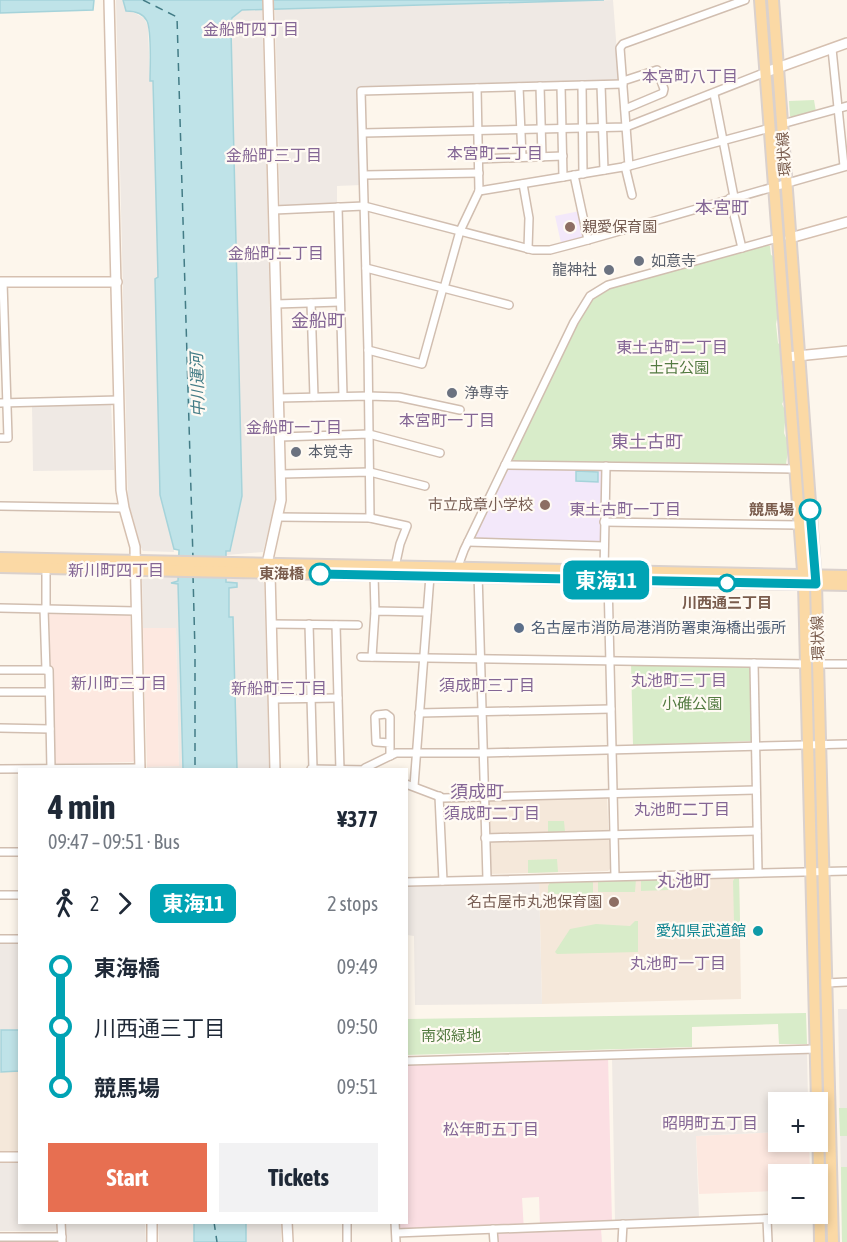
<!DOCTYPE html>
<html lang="en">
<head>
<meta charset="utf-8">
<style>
	:root { --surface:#fff; --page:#f2f2f3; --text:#1f2937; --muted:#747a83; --accent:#e76f51 }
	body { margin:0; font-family:"Asap Condensed","Noto Sans JP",sans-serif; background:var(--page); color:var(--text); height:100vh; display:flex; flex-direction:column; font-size:22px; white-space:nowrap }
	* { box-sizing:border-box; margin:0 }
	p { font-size:20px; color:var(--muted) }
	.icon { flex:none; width:33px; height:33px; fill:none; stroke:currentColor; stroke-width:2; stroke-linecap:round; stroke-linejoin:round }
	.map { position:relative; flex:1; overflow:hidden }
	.drawer { position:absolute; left:18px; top:768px; width:390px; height:456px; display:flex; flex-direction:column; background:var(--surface); border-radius:0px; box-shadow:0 3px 9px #0003 }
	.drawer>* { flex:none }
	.badge { padding:0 12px; border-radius:9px; font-size:21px; line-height:39px }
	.tools { position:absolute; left:768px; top:1092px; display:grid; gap:12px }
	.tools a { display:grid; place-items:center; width:60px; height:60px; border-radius:0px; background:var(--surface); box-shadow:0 3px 9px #0003; font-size:30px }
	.map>.badge { position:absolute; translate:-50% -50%; box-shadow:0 0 0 3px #fff }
	.legs { display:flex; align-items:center; gap:9px; height:66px; padding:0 30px; font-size:20px }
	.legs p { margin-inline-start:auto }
	.headline { display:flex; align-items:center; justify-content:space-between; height:102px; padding:0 30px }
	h1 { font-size:33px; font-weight:700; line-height:45px }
	.action { display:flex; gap:12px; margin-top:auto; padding:12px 30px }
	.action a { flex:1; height:69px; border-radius:0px; background:var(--accent); color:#fff; font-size:24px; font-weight:700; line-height:69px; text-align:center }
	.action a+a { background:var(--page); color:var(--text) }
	ul { padding:0 30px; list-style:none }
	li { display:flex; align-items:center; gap:21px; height:60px; font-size:22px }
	li i { display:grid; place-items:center; width:9px; height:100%; margin:0 8px; background:currentColor }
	li i::after { content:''; width:15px; height:15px; margin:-8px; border:4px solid; border-radius:50%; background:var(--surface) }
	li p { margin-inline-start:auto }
	li:first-child i { background:linear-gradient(#0000 50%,currentColor 0) }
	li:last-child i { background:linear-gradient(currentColor 50%,#0000 0) }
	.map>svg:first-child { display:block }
	.residential { fill:#f5e8da }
	.commercial { fill:#fde8e0 }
	.industrial { fill:#efe9e4 }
	.education { fill:#f3e8fa }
	.medical { fill:#fbdfe3 }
	.green { fill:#d8ecc9 }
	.water { fill:#bfe3e8; stroke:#a5d3da; stroke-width:1.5 }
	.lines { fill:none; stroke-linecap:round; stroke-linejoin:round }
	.ferry { stroke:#437c86; stroke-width:1.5; stroke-dasharray:8 6; stroke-linecap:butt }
	.street-casing { stroke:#d1beb0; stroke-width:10 }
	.secondary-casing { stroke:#d6c0b0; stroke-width:12 }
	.primary-casing { stroke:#dad1cd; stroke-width:14 }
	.street { stroke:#fff; stroke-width:7 }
	.secondary { stroke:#fff; stroke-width:9 }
	.primary { stroke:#fbd9a5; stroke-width:10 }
	.line-1-casing { stroke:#fff; stroke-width:14 }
	.line-1 { stroke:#00a3b4; stroke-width:9 }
	.education-dot { fill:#8d6e63; stroke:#fffaf3; stroke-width:2 }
	.worship-dot { fill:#6b7280; stroke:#fffaf3; stroke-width:2 }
	.stop-1-dot { fill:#fff; stroke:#00a3b4; stroke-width:3 }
	.service-dot { fill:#5c6f8a; stroke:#fffaf3; stroke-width:2 }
	.culture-dot { fill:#0f9aa8; stroke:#fffaf3; stroke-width:2 }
	.labels { text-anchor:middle; stroke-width:4.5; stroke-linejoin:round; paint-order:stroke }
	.street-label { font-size:15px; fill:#7a5c4d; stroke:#fffaf3 }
	.education-label { font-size:15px; fill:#785e54; stroke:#fffaf3; text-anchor:end }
	.worship-label { font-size:15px; fill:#5b616d; stroke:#fffaf3; text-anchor:start }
	.park-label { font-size:15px; fill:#537a41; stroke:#fffaf3 }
	.stop-label { font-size:15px; font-weight:bold; fill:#7a5c4d; stroke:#fffaf3; text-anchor:end }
	.service-label { font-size:15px; fill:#4e5e75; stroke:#fffaf3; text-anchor:start }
	.culture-label { font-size:15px; fill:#0d838f; stroke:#fffaf3; text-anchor:end }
	.neighbourhood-label { font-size:16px; fill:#846695; stroke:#fffaf3 }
	.water-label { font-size:16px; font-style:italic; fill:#437c86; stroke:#fffaf3 }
	.quarter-label { font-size:18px; fill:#846695; stroke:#fffaf3 }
</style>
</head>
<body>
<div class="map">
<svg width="847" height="1242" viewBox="0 0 847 1242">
	<rect width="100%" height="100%" fill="#fdf6ec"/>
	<g class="residential">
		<path d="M607,796L610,869L608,871L490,874L487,802L489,800Z"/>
		<path d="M739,876L741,999L542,1004L539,881Z"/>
		<path d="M19,1071V1152H0V1072Z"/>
	</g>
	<g class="commercial">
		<path d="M49,612L128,614L130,616L134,761L132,762L52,764Z"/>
		<path d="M143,628H176L179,766L147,767Z"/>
		<path d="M778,1132V1142H809L810,1174H778V1191L699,1194L696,1136Z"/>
	</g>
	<g class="industrial">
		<path d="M116,0H123L133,12L144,18L148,26L150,80L153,81L158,277L157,388L174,552L143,551L140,546L128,502Z"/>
		<path d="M613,0L619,79L617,81L359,88L361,185L337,186V204L280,205L275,9Z"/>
		<path d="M262,9L275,503L263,552L226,555V551L231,550L242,496L231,22L235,14L241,10Z"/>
		<path d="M111,404L114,470L33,471L32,406Z"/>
		<path d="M178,576V581L171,583L178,584L183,769H147V767L179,766L176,628H143L142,579Z"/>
		<path d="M226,578L261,580L264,583L269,769H237L233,618H229V587H236V583L226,582Z"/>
		<path d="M539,881L542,1004L415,1005L414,936L407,935L406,884Z"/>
		<rect x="0" y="942" width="19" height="88"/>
		<path d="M838,1009H847V1242H842Z"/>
		<path d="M807,1052L808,1102H778V1132L696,1136L699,1218L615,1221L612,1057Z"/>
		<path d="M0,1162H19L20,1222L59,1223V1228L54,1231H0Z"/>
		<path d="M64,1223H145L146,1242H65Z"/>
		<path d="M158,1223H194V1242H159Z"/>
		<rect x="246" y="1223" width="35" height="19"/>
	</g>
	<g class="education">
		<path d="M580,211L585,237L561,243L555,216Z"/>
		<path d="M509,468L600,470L602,471L600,542L598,544L474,541L473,539Z"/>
	</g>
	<path class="medical" d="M608,1056L612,1222L540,1226L539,1197L522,1198L524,1231L601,1229L602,1242H498V1225L401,1229L400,1227V1223L406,1222L407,1064Z"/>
	<g class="green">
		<path d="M814,100L816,112L793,118L790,116L789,101Z"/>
		<path d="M766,245L770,246L771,255L775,257L777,275L776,302L779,309L776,324L778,343L780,345V357L783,364L781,376L785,398L782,404L786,412L784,433L789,445L786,464L511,461L575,328C584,312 591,297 607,289Z"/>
		<path d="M631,663L746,665L750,667L752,741L633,745Z"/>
		<path d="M548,821H564L565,832L548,833Z"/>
		<path d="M557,859L558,872L528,873V860Z"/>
		<path d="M736,876H739L740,922H734L733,881Z"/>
		<path d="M670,878L674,882L673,888L668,890L641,891V879Z"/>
		<path d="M636,879L635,892H598V880Z"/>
		<path d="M593,880V894H548V886L551,881Z"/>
		<path d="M635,921H638V952L557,954L555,952L570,929L596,924L630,926Z"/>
		<path d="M806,1013L807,1044H779L778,1024L692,1027V1047L407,1055V1019Z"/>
		<path d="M839,1108H847V1136H840Z"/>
		<path d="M841,1167H847V1242H842Z"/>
	</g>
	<g class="water">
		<path d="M0,0H94L93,10L0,13Z"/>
		<path d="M123,0H604L242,10L232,18L231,30L242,496L230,551H226V582L237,583V587L229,588V617H233L237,769H183L178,584L171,583L178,581L179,550L174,549L160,495L155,279L158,277L153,81H150C150,68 152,31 147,21C143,13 133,11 126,11Z"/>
		<path d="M576,471L598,472V482L576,481Z"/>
		<path d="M1,1030H19V1071L1,1072Z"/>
		<rect x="194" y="1223" width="52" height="19"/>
	</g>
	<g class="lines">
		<g class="ferry">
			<path d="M143,0L177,17L193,559"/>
			<path d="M193,575L195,652V770"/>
			<path d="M214,1222L217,1242"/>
		</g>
		<g class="street-casing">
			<g id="street">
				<path d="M832,49L844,166"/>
				<path d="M623,81L657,70L664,89L663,93L625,109"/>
				<path d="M582,85L583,174"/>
				<path d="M601,85L604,170"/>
				<path d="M540,86L542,157"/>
				<path d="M561,86L563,177"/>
				<path d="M519,87L522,157"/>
				<path d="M714,94L734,197"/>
				<path d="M782,124L847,106"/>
				<path d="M363,133L626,127L766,72"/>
				<path d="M478,159L563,156"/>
				<path d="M625,166L632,195"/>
				<path d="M629,166L620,48L623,44L745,0"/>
				<path d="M364,175L479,173"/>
				<path d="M574,175L588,240"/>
				<path d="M523,184L529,218L528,249"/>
				<path d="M479,191L629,166L770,128"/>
				<path d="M730,198L742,248"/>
				<path d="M338,207L343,396"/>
				<path d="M274,210L364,206L533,250H550L588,240L847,166"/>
				<path d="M366,268L509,305"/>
				<path d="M444,288L460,231L479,191L477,88"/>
				<path d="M311,303L314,397"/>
				<path d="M276,304L340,302"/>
				<path d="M368,350L422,364L443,288"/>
				<path d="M278,398L369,396L399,397L460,410"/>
				<path d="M0,403L119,400"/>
				<path d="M280,437L369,434L440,453"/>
				<path d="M0,438H8L3,282"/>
				<path d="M505,465L795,469"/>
				<path d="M281,474L370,472L425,486"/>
				<path d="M0,506L124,508"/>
				<path d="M277,517L370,518L407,526L400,544L395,567"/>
				<path d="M370,518L368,350L361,91L623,84"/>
				<path d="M604,522L799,525"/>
				<path d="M468,542L604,546"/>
				<path d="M457,569L464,550L574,322L590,296L608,285L778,238"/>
				<path d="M604,572L606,466"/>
				<path d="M478,573L487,879"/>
				<path d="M374,575L375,611"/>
				<path d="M608,580L615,876"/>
				<path d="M0,608L136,611"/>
				<path d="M44,609L46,670"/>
				<path d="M46,609V568"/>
				<path d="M271,624L358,625"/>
				<path d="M309,624L313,769"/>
				<path d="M336,625L340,770"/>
				<path d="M361,657L806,664"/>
				<path d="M372,657L375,611L427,612"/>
				<path d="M754,663L758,872"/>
				<path d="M818,664H847"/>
				<path d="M0,670H49L51,769"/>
				<path d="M0,692H49"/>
				<path d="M273,699L338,698"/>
				<path d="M419,713L611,709"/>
				<path d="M0,728L50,729"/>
				<path d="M390,743L376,742L375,717L377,715L386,714L390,717V756"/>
				<path d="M365,768L396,753H483L847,744"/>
				<path d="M0,769L140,768"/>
				<path d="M311,769L368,770"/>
				<path d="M406,784L443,798L756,790"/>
				<path d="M414,786L430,576"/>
				<path d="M439,796L443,881"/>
				<path d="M485,838L757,831"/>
				<path d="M0,852H20"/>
				<path d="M406,882L847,871"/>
				<path d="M0,895H20"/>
				<path d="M0,939H20"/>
				<path d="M826,983L847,982"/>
				<path d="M406,1061L816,1049"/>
				<path d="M767,1219L768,1242"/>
				<path d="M61,1222L62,1242"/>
				<path d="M347,1222V1242"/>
				<path d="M395,1222L396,1242"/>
				<path d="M493,1229L494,1242"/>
				<path d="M396,1233L832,1216"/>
				<path d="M0,1237H62"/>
				<path d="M622,1242L623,1224"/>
			</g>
		</g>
		<g class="secondary-casing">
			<g id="secondary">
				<path d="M109,0L121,490L124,508L135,547L140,770"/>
				<path d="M268,0L281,500L267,564L270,573L275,770"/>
				<path d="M766,72L847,43"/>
				<path d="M790,238L847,222"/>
				<path d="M0,282H117"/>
				<path d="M787,357L847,351"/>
				<path d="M0,1157H20"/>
				<path d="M152,1222V1242"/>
				<path d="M287,1222L288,1242"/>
			</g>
		</g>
		<g class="primary-casing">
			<g id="primary">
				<path d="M760,0L804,584L817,1102"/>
				<path d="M773,0L816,584L833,1242"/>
				<path d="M0,558L847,576"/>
				<path d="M0,567L847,585"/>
				<path d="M818,1109L820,1242"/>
			</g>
		</g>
		<use href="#street" class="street"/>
		<use href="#secondary" class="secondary"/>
		<use href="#primary" class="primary"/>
	</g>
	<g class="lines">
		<g class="line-1-casing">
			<path id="line-1" d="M320,574L816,584L810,510"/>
		</g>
		<use href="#line-1" class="line-1"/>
	</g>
	<g class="education-dot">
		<circle cx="570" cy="227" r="6"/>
		<circle cx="545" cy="505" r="6"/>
		<circle cx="614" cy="902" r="6"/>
	</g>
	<g class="worship-dot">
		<circle cx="639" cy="261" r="6"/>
		<circle cx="609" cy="270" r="6"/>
		<circle cx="452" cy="393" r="6"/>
		<circle cx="296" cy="452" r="6"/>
	</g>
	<g class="stop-1-dot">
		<circle cx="810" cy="510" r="10"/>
		<circle cx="320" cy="574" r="10"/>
		<circle cx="727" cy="583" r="8"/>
	</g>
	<circle class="service-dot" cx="519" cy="628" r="6"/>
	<circle class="culture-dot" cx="758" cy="931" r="6"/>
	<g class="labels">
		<g class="street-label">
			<text transform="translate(784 154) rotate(-94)" y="5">環状線</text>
			<text transform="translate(818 638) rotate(-92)" y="5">環状線</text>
		</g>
		<g class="education-label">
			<text x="582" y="232" text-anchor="start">親愛保育園</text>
			<text x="533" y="510">市立成章小学校</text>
			<text x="602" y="907">名古屋市丸池保育園</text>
		</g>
		<g class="worship-label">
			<text x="651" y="266">如意寺</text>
			<text x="597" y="275" text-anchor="end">龍神社</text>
			<text x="464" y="398">浄専寺</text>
			<text x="308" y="457">本覚寺</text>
		</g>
		<g class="park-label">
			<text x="679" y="373">土古公園</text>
			<text x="692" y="709">小碓公園</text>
			<text x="451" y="1041">南郊緑地</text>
		</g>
		<g class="stop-label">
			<text x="794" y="515">競馬場</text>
			<text x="304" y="579">東海橋</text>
			<text x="727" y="608" text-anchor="middle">川西通三丁目</text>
		</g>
		<g class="service-label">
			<text x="531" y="633">名古屋市消防局港消防署東海橋出張所</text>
		</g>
		<g class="culture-label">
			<text x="746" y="936">愛知県武道館</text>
		</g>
		<g class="neighbourhood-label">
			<text x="251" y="35">金船町四丁目</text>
			<text x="690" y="82">本宮町八丁目</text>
			<text x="495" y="159">本宮町二丁目</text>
			<text x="274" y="161">金船町三丁目</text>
			<text x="276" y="259">金船町二丁目</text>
			<text x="672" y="353">東土古町二丁目</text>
			<text x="447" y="426">本宮町一丁目</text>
			<text x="294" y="433">金船町一丁目</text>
			<text x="625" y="515">東土古町一丁目</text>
			<text x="116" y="576">新川町四丁目</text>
			<text x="679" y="686">丸池町三丁目</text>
			<text x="119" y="689">新川町三丁目</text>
			<text x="487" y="691">須成町三丁目</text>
			<text x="279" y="694">新船町三丁目</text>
			<text x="682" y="815">丸池町二丁目</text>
			<text x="492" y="819">須成町二丁目</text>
			<text x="678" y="969">丸池町一丁目</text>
			<text x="710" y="1129">昭明町五丁目</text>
			<text x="491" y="1135">松年町五丁目</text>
		</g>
		<g class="water-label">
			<text transform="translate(197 385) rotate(-92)" y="6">中川運河</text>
		</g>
		<g class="quarter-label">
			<text x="722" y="214">本宮町</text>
			<text x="318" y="327">金船町</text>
			<text x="647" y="448">東土古町</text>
			<text x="477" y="798">須成町</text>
			<text x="684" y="887">丸池町</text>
		</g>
	</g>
</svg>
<div class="tools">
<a>+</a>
<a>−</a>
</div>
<b class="badge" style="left:606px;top:580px;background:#00a3b4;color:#fff">東海11</b>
<section class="drawer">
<div class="headline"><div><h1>4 min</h1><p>09:47 – 09:51 · Bus</p></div><b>¥377</b></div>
<div class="legs"><svg class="icon" aria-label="walk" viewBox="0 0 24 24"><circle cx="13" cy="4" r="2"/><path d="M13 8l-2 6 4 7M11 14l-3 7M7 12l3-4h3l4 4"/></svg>2<svg class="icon" aria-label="forward" viewBox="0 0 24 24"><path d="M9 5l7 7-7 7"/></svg><b class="badge" style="background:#00a3b4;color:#fff">東海11</b><p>2 stops</p></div>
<ul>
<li><i style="color:#00a3b4"></i><b>東海橋</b><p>09:49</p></li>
<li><i style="color:#00a3b4"></i><span>川西通三丁目</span><p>09:50</p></li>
<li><i style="color:#00a3b4"></i><b>競馬場</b><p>09:51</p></li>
</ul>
<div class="action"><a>Start</a><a>Tickets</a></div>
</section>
</div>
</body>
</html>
